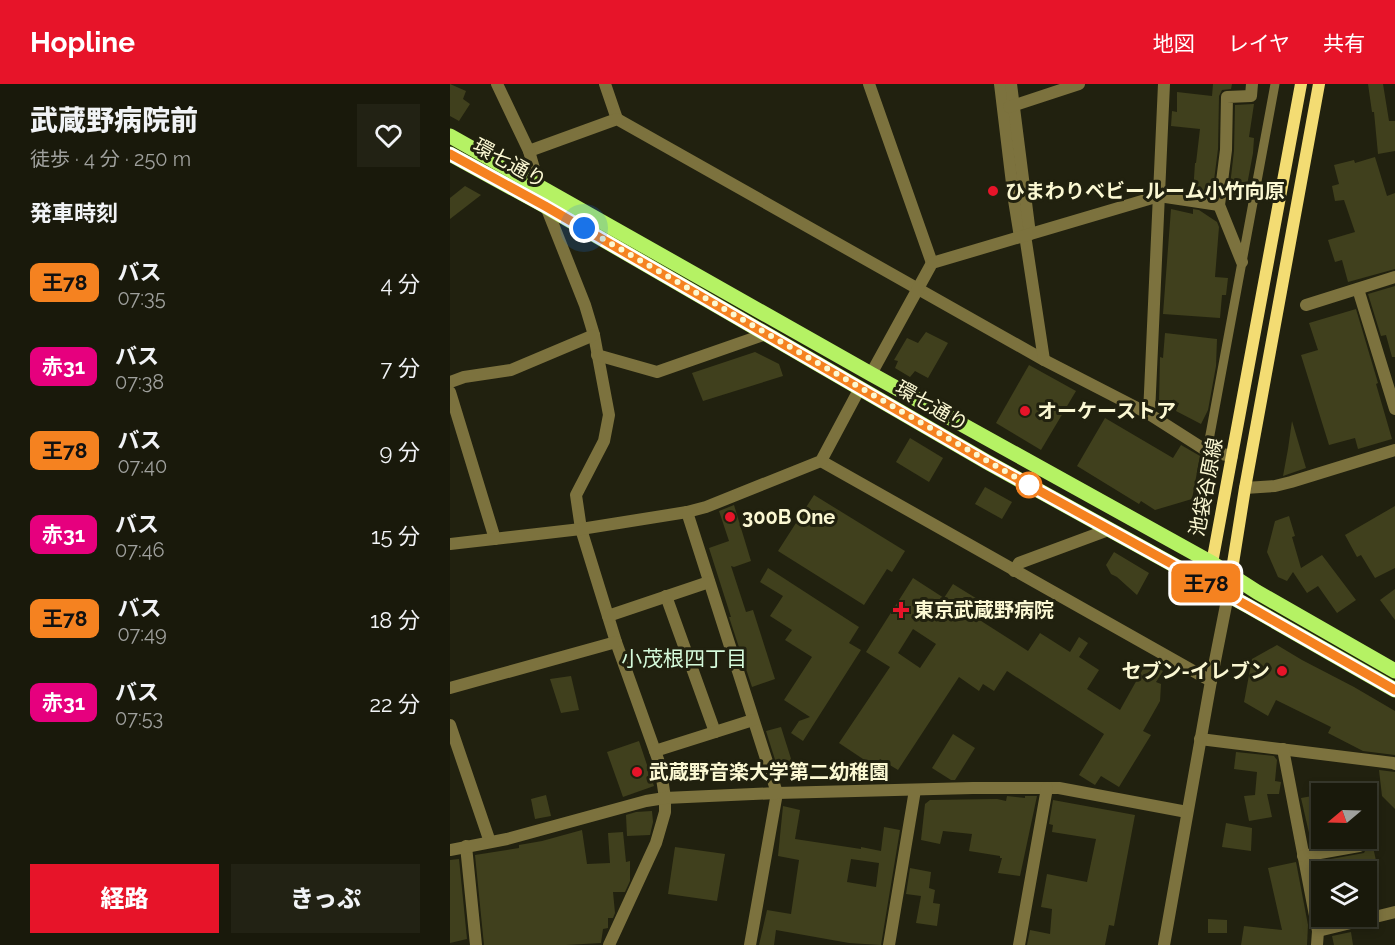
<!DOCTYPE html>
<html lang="ja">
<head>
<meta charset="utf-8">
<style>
	:root { --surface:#19190b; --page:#222214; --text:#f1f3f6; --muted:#9fa09d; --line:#37382c; --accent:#e71429 }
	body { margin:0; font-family:Raleway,"Noto Sans JP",sans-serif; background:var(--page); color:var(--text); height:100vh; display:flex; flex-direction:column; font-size:22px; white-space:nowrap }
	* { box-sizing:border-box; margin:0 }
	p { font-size:20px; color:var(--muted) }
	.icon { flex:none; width:33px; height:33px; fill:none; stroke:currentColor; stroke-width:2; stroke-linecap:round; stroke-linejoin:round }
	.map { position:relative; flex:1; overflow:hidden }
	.drawer { display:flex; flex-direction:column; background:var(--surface); width:450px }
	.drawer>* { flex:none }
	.badge { padding:0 12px; border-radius:9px; font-size:21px; line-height:39px }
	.needle { width:39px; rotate:251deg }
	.tools { position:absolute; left:861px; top:699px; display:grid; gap:12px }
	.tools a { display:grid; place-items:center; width:66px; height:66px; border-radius:0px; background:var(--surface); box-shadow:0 3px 9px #0003,0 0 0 2px var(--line); font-size:30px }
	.you { position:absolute; width:30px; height:30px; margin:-15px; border:4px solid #fff; border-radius:50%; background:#1a73e8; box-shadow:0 0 0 9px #1a73e833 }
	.map>.badge { position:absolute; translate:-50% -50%; box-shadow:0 0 0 3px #fff }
	h2 { padding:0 30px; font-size:22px; line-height:54px }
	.round { display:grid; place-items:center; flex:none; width:63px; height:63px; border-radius:0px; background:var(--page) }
	.summary { display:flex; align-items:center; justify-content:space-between; height:102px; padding:0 30px }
	h1 { font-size:28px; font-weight:800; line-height:45px }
	.cta { display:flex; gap:12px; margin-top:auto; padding:12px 30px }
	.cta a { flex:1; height:69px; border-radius:0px; background:var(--accent); color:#fff; font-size:24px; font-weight:800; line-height:69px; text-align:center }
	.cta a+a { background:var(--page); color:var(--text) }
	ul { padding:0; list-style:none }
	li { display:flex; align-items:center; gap:18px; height:84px; padding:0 30px }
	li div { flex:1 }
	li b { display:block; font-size:22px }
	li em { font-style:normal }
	li .badge { min-width:66px; font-weight:700; text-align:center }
	header { display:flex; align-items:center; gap:36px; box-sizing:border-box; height:84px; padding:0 30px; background:var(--accent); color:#fff }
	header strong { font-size:28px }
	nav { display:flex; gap:33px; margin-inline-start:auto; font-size:21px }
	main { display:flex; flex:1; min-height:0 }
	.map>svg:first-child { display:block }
	.building { fill:#40401d; fill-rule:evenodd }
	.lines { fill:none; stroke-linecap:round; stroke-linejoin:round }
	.pedestrian { stroke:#7c723e; stroke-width:9 }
	.minor { stroke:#7c723e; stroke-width:12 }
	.tertiary { stroke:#7c723e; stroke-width:12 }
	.secondary { stroke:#f3dc73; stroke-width:12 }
	.primary { stroke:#b5f264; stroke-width:15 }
	.line-casing { stroke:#fff; stroke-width:14 }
	.line { stroke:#f58220; stroke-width:9 }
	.walk { stroke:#fbf8d3; stroke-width:6; stroke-dasharray:0 10.8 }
	.poi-dot { fill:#e71429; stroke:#21210f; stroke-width:2 }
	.stop-dot { fill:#fff; stroke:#f58220; stroke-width:3 }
	.labels { text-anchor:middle; stroke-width:6; stroke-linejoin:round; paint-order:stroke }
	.street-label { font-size:20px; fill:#fbf8d3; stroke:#21210f }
	.poi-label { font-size:20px; font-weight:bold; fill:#fbf8d3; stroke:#21210f; text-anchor:start }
	.neighbourhood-label { font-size:21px; fill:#d5fbdb; stroke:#21210f }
</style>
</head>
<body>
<header>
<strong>Hopline</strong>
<nav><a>地図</a><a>レイヤ</a><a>共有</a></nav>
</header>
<main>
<section class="drawer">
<div class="summary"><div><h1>武蔵野病院前</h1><p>徒歩 · 4 分 · 250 m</p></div><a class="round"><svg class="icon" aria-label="heart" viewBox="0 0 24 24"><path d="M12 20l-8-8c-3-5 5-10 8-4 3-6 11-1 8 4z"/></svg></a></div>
<h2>発車時刻</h2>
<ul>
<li><span class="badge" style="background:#f58220;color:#111">王78</span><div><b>バス</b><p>07:35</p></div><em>4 分</em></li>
<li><span class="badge" style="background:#e6007e;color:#fff">赤31</span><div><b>バス</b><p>07:38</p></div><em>7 分</em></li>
<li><span class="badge" style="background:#f58220;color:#111">王78</span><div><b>バス</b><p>07:40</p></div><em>9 分</em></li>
<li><span class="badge" style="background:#e6007e;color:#fff">赤31</span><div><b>バス</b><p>07:46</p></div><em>15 分</em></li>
<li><span class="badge" style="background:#f58220;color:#111">王78</span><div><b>バス</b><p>07:49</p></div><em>18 分</em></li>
<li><span class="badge" style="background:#e6007e;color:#fff">赤31</span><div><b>バス</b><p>07:53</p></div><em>22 分</em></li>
</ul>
<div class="cta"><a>経路</a><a>きっぷ</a></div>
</section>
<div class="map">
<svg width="945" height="861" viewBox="0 0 945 861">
	<rect width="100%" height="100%" fill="#21210f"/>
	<g class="building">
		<path d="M0,0L16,7L13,15L20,20L9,37L0,32Z"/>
		<path d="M763,0H782L781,5L772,6L769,12L768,65L762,112L743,109L745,79H746L750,45L721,42L722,27L727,28V8L762,12Z"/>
		<path d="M918,0H933L939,37H945V67L928,70L924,28H922Z"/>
		<path d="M803,20H804L799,53L804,54L803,69L795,112L779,110L784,67L785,21Z"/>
		<path d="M925,73L937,112L945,109V185L898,198L892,176L885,178L878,156L905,148L894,116L885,117L882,102L889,100L884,81L904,76L905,79Z"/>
		<path d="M15,102L31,111L0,135V114Z"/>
		<path d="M721,125L743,130V125L749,126L767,138L769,143L765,193L778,194L776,211H772L770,234L713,230Z"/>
		<path d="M945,202V273H942L936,251L931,252L918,210Z"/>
		<path d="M906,225L928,299L926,300L942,355L908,365L905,354L879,361L851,271L868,266L859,239Z"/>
		<path d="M476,248L498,259L478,294L465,287L460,293L445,284L448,277L444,276L457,254L468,259Z"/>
		<path d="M715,249L767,255L766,282L758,326L751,340L726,327L729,319L709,318L710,273L713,274Z"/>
		<path d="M305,268L329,280L333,292L253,317L242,289Z"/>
		<path d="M579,281L626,307L591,366L546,339Z"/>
		<path d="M655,334L723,374L731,361L750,372L742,415L705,426L691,417L689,420L627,382Z"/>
		<path d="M842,337L856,384L833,392L838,365Z"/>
		<path d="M460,354L493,374L479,398L446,378Z"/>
		<path d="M535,403L562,418L552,435L525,420Z"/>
		<path d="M364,411L455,467L442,488L437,485L414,521L328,467Z"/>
		<path d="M284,421L301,477L284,483L281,482L296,528L303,526L325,595L302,603L279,533H281L259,464L279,457L269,427Z"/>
		<path d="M945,422V484L925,494L911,471L907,473L895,451Z"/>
		<path d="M839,432L845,452L842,453L851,484L872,471L906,516L887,529L868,502L857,509L843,488L837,497L828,493L817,468L825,437Z"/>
		<path d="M664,468L699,489L687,511L667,493L661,490L656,481Z"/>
		<path d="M318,484L409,543L399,559L411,566L353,657L341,649L349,637L360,633L334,616L362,573L335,556L342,546L320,532L333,512L310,498Z"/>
		<path d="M463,494L494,514L503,500L537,521L528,535L578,567L590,549L620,568L629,553L638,559L629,573L649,586L637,605L670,626L697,578L713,587L706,598L711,600L710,617L693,647L701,651L669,703L651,692L645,701L629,691L654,650L557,587L544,607L533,600L529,607L509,593L448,686L430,675L425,683L389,659L440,583L416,568ZM463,545L486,560L470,584L448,569Z"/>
		<path d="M945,505V536L930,516Z"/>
		<path d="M827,561L852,576L904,603L945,627V671L913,667L878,649L881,643L826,616L818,632L794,618L802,575Z"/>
		<path d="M121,592L129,626L111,629L100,595Z"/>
		<path d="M331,643L342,678L327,682L316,647Z"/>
		<path d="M503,650L525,664L505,696H501L482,684Z"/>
		<path d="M189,657L204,702L173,713L157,668Z"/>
		<path d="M786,668L824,672L827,676L825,697L831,698L829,710H817L822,733L799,737L794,712L805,711L807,688L784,685Z"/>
		<path d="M929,686L945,688V725L932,712Z"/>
		<path d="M96,711L101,732L85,735L81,715Z"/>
		<path d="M868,711L872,732V754H904L862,762L851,714Z"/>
		<path d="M557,712L575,714V712H587L570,792L548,789L552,774H550V772L519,767L522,750L493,747L490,760L471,756L475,720L480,716L547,715L556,717Z"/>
		<path d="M603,716L685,731L664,842L659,841L655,861H577L580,846L600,850L602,825L591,823L597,790L637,798L646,755L602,748L603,741L599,740Z"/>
		<path d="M333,722L350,726L345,755L411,765V763L431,767L434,743L450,746L431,861L399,859L326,846L324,861H309L317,826L341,830L349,776L328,772ZM401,775L429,779L426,803L397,798Z"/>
		<path d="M202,727L203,738L200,751L177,752L176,731L186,728Z"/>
		<path d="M776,739L802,744L801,767L772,763Z"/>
		<path d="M132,746L137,780L160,779L158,749L173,748L176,778L180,777V797L175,808H163L165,829L163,834H158V844L153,845L151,859L116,861H34L25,771L69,764V761L92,757Z"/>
		<path d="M912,754H921L929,790L916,792V788H866L864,778L914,769L916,765L917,761L916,757Z"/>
		<path d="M225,763L275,770L267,817L218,810Z"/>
		<path d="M9,775L17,855L0,859V776Z"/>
		<path d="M846,778L858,841L857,861H791L794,842L832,846L818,784Z"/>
		<path d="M460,784L481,788L479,804L485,806L483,819L490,820L487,842L466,839L471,812L456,810Z"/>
		<path d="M758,835L777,836V849H758Z"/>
		<path d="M901,848L903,861H884L882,852Z"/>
	</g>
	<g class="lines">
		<path class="pedestrian" d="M757,367L825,0"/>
		<g class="minor">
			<path d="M155,0L167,35"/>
			<path d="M419,0L482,179"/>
			<path d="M550,0L564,116L570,153"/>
			<path d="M561,0L580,150"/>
			<path d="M559,23L629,0"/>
			<path d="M79,67L167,35L594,276L699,330L757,367L782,372"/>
			<path d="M95,120L135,221L144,251L159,331L154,357L126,411L131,445L166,558L210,681L215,714V728L206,759L159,861"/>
			<path d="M575,151L594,276"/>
			<path d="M792,178L769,121L776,66L777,13L801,12L802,0"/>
			<path d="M908,205L945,325"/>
			<path d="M856,221L945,193"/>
			<path d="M147,271L207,288L316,250"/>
			<path d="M421,290L482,179L709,112L769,121"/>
			<path d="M0,298L14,293L61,286L144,251"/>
			<path d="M0,308L45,455"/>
			<path d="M699,330L714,0"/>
			<path d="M371,377L761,597"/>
			<path d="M237,428L327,709L300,861"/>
			<path d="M0,460L131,445L237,428L256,423L371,377L410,304"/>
			<path d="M564,487L569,479L658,446"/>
			<path d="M216,512L265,648"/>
			<path d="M158,532L259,498"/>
			<path d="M0,604L166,558"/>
			<path d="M0,641L40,758"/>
			<path d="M750,655L943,679L945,680"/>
			<path d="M833,665L868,847L867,861"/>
			<path d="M205,667L303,636"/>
			<path d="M16,762L26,861"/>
			<path d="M0,766L57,755L196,717L215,714L327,709L523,704H609L737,728"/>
			<path d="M853,772L909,762"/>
			<path d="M868,847L945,828"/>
			<path d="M439,861L465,706"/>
			<path d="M569,861L597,704"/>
			<path d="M714,861L761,597L778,511"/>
		</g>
		<g class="tertiary">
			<path d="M47,0L79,67L89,102"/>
			<path d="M795,404L825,402L841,398L945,366"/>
		</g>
		<g class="secondary">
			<path d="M780,498L795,404L869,0"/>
			<path d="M778,511L762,479L851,0"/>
		</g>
		<g class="primary">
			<path d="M0,52L421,290L762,479L807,508L945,587"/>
			<path d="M0,70L95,122L537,378L798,522L945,606"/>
		</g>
	</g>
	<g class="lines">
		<g class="line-casing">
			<path id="line" d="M0,70L95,122L537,378L798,522L945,606"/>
		</g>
		<use href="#line" class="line"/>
		<path class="walk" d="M134,144L579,401"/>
	</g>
	<g class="poi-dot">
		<circle cx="543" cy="107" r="6"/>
		<circle cx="575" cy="327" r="6"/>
		<circle cx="280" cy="433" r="6"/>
		<path d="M448 517h6v6h6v6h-6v6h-6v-6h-6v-6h6z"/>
		<circle cx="832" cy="587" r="6"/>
		<circle cx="187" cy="688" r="6"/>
	</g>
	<circle class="stop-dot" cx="579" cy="401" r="12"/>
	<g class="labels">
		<g class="street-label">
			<text transform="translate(60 79) rotate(29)" y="7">環七通り</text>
			<text transform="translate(482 322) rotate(30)" y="7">環七通り</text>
			<text transform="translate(756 403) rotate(-79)" y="7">池袋谷原線</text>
		</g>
		<g class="poi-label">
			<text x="555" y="114">ひまわりベビールーム小竹向原</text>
			<text x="587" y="334">オーケーストア</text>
			<text x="292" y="440">300B One</text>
			<text x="464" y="533">東京武蔵野病院</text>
			<text x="820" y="594" text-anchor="end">セブン-イレブン</text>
			<text x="199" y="695">武蔵野音楽大学第二幼稚園</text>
		</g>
		<g class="neighbourhood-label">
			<text x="234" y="582">小茂根四丁目</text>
		</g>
	</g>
</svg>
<div class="tools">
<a><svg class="needle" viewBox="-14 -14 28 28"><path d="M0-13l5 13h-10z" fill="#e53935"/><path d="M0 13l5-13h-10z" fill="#9fa09d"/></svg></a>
<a><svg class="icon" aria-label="layers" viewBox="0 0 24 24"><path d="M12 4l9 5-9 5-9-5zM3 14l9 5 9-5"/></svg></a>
</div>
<div class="you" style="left:134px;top:144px"></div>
<b class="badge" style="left:756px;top:499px;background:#f58220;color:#111">王78</b>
</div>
</main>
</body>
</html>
